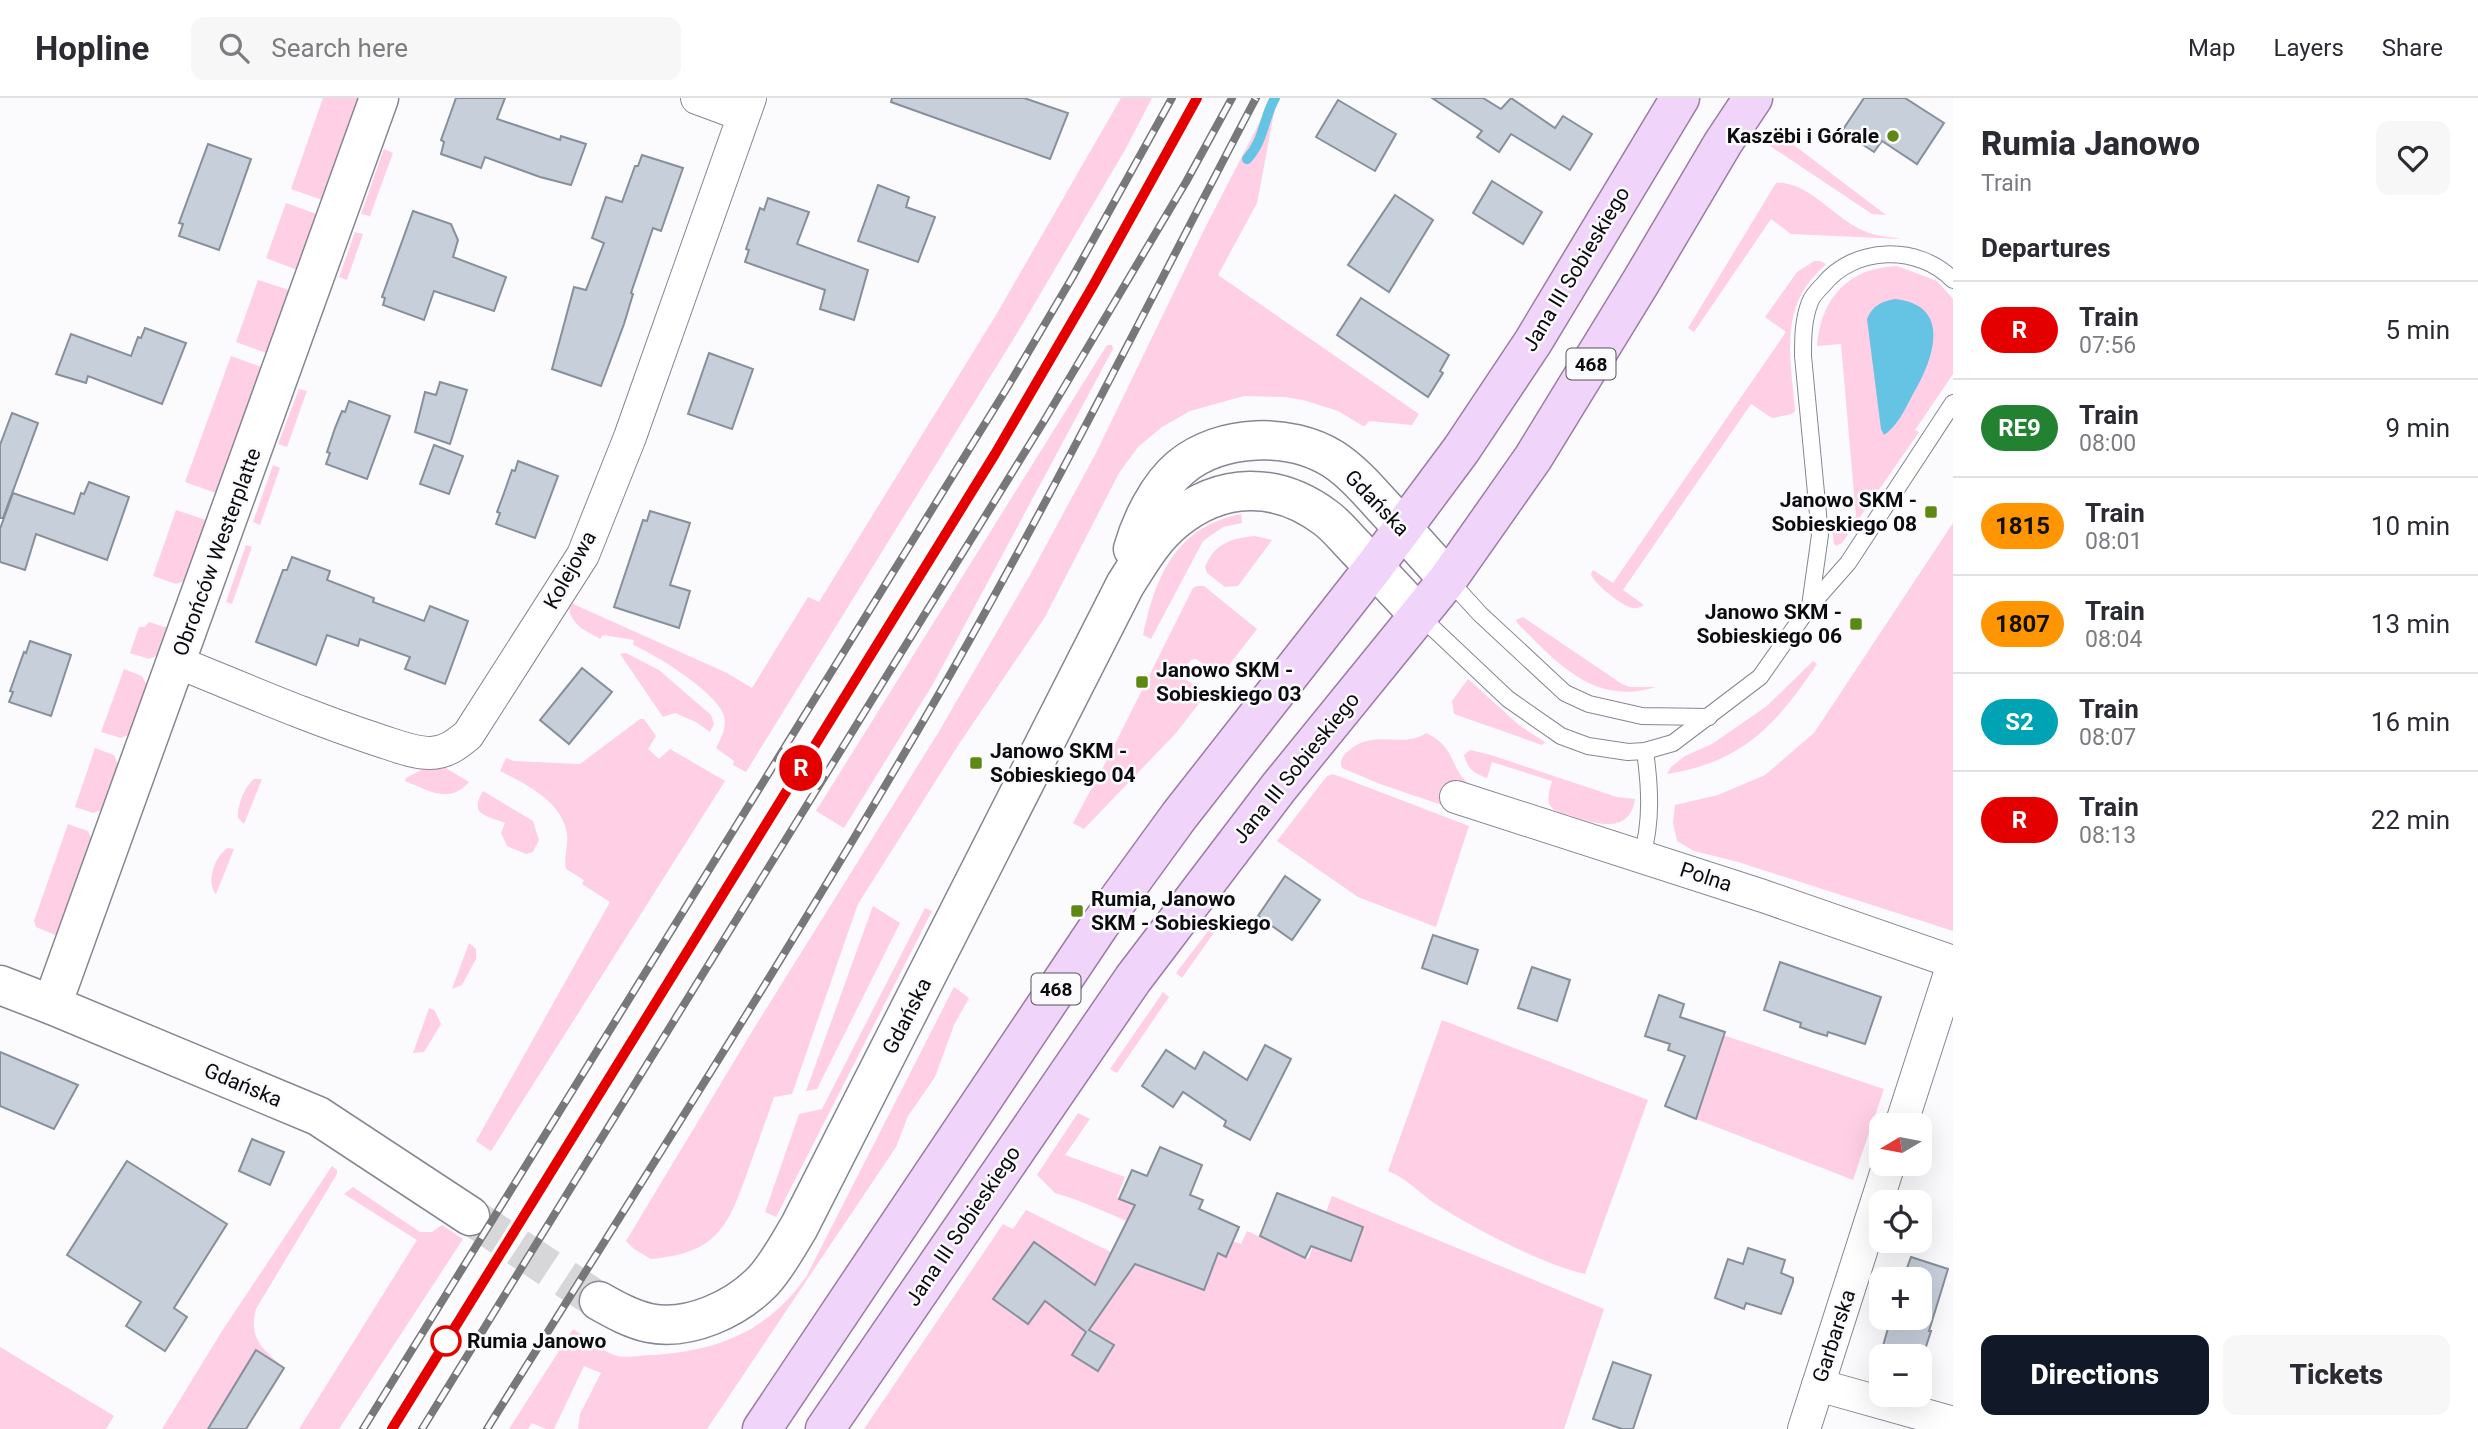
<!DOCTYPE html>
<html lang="en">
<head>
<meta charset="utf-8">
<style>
	:root { --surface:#fff; --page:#f7f7f7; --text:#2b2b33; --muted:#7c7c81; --line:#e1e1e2; --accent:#111827 }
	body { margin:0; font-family:Roboto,sans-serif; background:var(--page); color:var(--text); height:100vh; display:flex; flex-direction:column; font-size:26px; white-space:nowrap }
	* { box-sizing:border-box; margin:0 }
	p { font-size:23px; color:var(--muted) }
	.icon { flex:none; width:38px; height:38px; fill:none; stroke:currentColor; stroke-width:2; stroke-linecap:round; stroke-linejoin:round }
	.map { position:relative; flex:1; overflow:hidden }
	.sheet { display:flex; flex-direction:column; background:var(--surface); width:525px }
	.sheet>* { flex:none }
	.badge { padding:0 14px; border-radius:23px; font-size:24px; line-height:46px }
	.needle { width:46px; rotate:260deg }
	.tools { position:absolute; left:1869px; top:1015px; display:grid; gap:14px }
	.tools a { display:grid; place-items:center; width:63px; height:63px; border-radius:14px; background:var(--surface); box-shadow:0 7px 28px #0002; font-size:35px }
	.map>.badge { position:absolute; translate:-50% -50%; box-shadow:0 0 0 4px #fff }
	h2 { padding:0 28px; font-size:26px; line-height:63px }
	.round { display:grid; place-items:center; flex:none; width:74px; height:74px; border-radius:14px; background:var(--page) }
	.headline { display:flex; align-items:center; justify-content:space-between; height:119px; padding:0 28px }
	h1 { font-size:33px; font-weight:800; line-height:52px }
	.primary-button { display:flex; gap:14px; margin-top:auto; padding:14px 28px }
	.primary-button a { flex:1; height:80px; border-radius:14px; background:var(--accent); color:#fff; font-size:28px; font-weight:800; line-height:80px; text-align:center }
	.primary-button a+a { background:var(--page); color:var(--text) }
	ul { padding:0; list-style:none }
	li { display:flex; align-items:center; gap:21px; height:98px; padding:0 28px; border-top:2px solid var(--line) }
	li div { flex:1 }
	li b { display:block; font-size:26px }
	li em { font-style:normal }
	li .badge { min-width:77px; font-weight:700; text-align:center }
	header { display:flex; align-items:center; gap:42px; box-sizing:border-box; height:98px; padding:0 35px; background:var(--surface); border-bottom:2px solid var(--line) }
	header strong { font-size:33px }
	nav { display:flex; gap:38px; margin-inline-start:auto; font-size:24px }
	.search { width:490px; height:63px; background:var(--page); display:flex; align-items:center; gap:18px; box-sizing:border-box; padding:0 24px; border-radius:14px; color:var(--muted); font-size:26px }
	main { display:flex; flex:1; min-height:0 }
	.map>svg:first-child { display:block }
	.green { fill:#ffcfe5; fill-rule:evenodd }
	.water { fill:#65c3e3 }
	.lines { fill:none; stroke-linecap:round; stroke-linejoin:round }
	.stream { stroke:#65c3e3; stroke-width:10 }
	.building { fill:#c6cfda; stroke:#87909a; stroke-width:2 }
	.secondary-tunnel { stroke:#d7d7da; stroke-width:38; stroke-dasharray:38 19; stroke-linecap:butt }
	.lane-casing { stroke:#878794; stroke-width:18 }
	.street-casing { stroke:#878794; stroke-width:34 }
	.secondary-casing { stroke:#878794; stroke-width:41 }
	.primary-casing { stroke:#9a7ba6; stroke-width:41 }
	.lane { stroke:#fff; stroke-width:16 }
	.street { stroke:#fff; stroke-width:32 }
	.secondary { stroke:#fff; stroke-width:38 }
	.primary { stroke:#f1d4fa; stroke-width:38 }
	.rail-casing { stroke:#78787b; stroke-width:8 }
	.rail { stroke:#fbfbfe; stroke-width:5; stroke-dasharray:16; stroke-linecap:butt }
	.line-casing { stroke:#fff; stroke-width:16 }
	.line { stroke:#e50000; stroke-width:10 }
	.poi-dot { fill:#5e8814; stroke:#fbfbfe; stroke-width:2.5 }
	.stop-dot { fill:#fff; stroke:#e50000; stroke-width:3.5 }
	.labels { text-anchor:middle; stroke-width:5; stroke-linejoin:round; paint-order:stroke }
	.shield { fill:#fbfbfe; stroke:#545457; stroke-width:2 }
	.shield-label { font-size:19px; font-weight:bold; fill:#0c0c10 }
	.poi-label { font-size:21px; font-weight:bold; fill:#0c0c10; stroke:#fbfbfe; text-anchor:end }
	.street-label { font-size:21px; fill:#0c0c10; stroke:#fbfbfe }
	.stop-label { font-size:21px; font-weight:bold; fill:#0c0c10; stroke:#fbfbfe; text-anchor:start }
</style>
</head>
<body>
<header>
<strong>Hopline</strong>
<div class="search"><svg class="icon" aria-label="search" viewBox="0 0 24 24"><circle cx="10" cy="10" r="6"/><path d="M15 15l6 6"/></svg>Search here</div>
<nav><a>Map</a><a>Layers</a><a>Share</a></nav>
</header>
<main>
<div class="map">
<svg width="1953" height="1331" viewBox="0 0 1953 1331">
	<rect width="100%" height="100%" fill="#fbfbfe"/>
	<g class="green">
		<path d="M323,0H362L325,103L291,91Z"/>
		<path d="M1121,0H1152L1125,52L1022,227L746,674L733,667L734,663L716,650C721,641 727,629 724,618C718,595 655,556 633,547L634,542L603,537L600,541C585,532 572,528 569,510L571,505L727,575L752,590L808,499L819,504L996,217Z"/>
		<path d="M1272,0H1280L1275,10L1257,105L1218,177L1419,316L1412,327L1369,323L1366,327L1363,328L1338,313L1303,302L1285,299L1244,298L1190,313L1162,329L1138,349L1119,375L1045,519L959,646L858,806L792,996L774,999C765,1025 756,1050 747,1075C727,1132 715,1155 651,1161L634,1151L626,1143L753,932L938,635L1030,477L1096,355L1205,130Z"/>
		<path d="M1774,32L1886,117L1872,116L1767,46Z"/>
		<path d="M384,51L393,55L370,118L361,116Z"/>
		<path d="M1776,85C1807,82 1836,122 1864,133C1875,138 1890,139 1902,141L1791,136L1771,121L1694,234L1688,230Z"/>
		<path d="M286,105L319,117L300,173L266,160Z"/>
		<path d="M355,134L363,136L347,182L339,179Z"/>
		<path d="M1814,163H1820L1826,166C1819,173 1812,180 1807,187C1781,223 1792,272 1795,313L1792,316L1772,320L1751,306L1623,492L1644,507C1640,509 1637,511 1633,510C1623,509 1593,485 1591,476L1593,472L1613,485L1786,234L1765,219L1797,174Z"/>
		<path d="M1897,168L1937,183L1953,201V276L1915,332L1919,334L1842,445L1836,448L1834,446L1831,422L1856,419L1841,246L1817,248C1821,200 1848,170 1897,168Z"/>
		<path d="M258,182L292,193L269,256L236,244Z"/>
		<path d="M1107,247H1112L1113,251L1107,262L933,586L844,730L816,713Z"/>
		<path d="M231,258L264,270L219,396L185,384Z"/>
		<path d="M299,291L307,293L287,349L278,346Z"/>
		<path d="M273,367L280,370L260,427L253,424Z"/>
		<path d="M176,412L209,423L188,482L176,486L153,478Z"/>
		<path d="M1241,416L1242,425L1223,429L1203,443L1151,541L1143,537C1156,477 1176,429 1241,416Z"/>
		<path d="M1953,425V833L1738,764L1694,753L1677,743L1673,725L1675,707L1718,697L1765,677L1814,635Z"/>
		<path d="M1255,438L1272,442L1238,488L1225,489L1207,475L1205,469C1214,446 1231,440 1255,438Z"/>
		<path d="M246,447L252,449L232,506L226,504Z"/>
		<path d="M1197,488H1204L1257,531L1218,581L1209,573L1208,569L1196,561L1191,562L1181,575L1183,580L1207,595L1176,635L1084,731L1073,725L1108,660L1193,490Z"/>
		<path d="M1523,519L1622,586L1630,589H1656C1595,608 1558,566 1518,526L1516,522Z"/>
		<path d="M149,524L171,531L162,555L149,561L130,555L139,529H145Z"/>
		<path d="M626,555L659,572L711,617L714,626L710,634L696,624L675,615L663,619L620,556Z"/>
		<path d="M1813,563L1817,566C1776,627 1743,664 1667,676L1671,669L1685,658L1712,646L1767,608Z"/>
		<path d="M124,571L142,578L149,592L134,634L121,640L101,634Z"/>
		<path d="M1468,581L1520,628L1545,644L1542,647L1454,616L1452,603Z"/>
		<path d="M640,621H644L656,638L648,651L659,661L670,651L725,683L491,1053L476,1043L610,804L582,786L584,782L566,771C563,758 570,745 566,731C559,702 524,685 500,673L506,660L514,663L580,666Z"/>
		<path d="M1426,635C1458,650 1448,670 1471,688L1448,709L1380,686L1342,670C1340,663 1341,661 1346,655C1373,628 1402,652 1426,635Z"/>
		<path d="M95,650L114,657L120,672L107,710L93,715L75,709Z"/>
		<path d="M1470,652L1491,657L1617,699L1635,701C1630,737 1595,726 1572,718C1566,716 1556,714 1552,710C1545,703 1550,691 1552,683L1492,664L1487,680C1473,675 1468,671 1464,657Z"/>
		<path d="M441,667L469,684C449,707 428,692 405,683L406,680L427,669Z"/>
		<path d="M1333,676L1469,728L1436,829L1358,799L1277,743L1327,678Z"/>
		<path d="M254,681H262L244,726L238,720C237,708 244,689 254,681Z"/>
		<path d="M483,693L533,723L539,742L533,754L526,756L507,748L501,735L505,725C485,717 469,717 483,693Z"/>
		<path d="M68,726L88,733L94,746L60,839L36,829L34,823Z"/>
		<path d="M228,750L234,751L216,796C205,785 215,757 228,750Z"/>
		<path d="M873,808L900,825L817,991L806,993Z"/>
		<path d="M925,810L932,813L776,1119L765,1114L799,1016L822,1011Z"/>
		<path d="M1215,824L1220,826L1182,880L1176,875Z"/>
		<path d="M469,845L476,851V861L462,887L452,891Z"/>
		<path d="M954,889L969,900L954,927L935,979L908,1018L896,1049L707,1331H578L580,1316L601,1275L584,1268L554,1331H546L532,1325L528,1331H509L573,1231C586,1239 600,1252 614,1257C624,1261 642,1257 652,1257C717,1253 767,1234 806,1179Z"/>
		<path d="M1163,894L1169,899L1117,975L1110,971Z"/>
		<path d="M429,910L435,913L441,926L424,954L413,955Z"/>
		<path d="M1442,922L1648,1002L1585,1176C1542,1166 1475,1131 1437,1107C1420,1096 1407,1080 1388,1073Z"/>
		<path d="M1723,937L1884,991L1853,1082L1696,1021Z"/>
		<path d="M1078,1015L1090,1021L1065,1057L1125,1079L1117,1099L1135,1107L1129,1124L1077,1102L1055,1095L1037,1077Z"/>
		<path d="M332,1068L337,1072V1076L256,1211C248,1241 263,1251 284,1270L256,1253L208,1331H162L222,1233Z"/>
		<path d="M353,1089L420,1134H432L442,1127L463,1141L339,1331H299L417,1142L344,1096Z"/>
		<path d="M1332,1098L1604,1211L1564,1331H864L1003,1126L1013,1131L1026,1112L1137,1167L1204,1192L1211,1174L1197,1169L1206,1150L1226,1159L1233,1143L1241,1146L1247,1133L1308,1161L1313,1148L1351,1163L1363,1129L1326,1114ZM1034,1144L1063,1165L1044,1204L1028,1226L994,1201Z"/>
		<path d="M0,1249L114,1318L106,1331H0Z"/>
	</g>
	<path class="water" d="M1895,201C1953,207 1934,262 1912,298C1905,311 1897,329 1884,337L1881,331L1867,221C1872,208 1882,203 1895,201Z"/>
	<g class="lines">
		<path class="stream" d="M1247,61C1264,43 1263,21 1275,0"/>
	</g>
	<g class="building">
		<path d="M456,0H505L497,21L560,42L561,38L586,46L571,87L540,79L485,59L481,70L441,56L444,44L441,42Z"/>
		<path d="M892,0H1024L1068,15L1050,61L891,4Z"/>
		<path d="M1432,0H1483L1501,11L1511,0L1555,30L1563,18L1592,36L1570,72L1511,36L1499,54L1477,39L1482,33Z"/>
		<path d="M1864,0H1905L1944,25L1917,66L1882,43L1874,54L1842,33Z"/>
		<path d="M1338,2L1396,36L1375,73L1316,39Z"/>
		<path d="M208,46L251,61L219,152L179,138L183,126L179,125Z"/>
		<path d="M642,57L683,70L661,133L653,130L631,195L633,196L624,226L601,288L552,271L574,189L586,192L604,145L592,140L606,99L622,104L635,68H638Z"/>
		<path d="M1492,83L1542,114L1523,146L1473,115Z"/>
		<path d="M878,87L909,99L906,109L935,119L918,164L858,143Z"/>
		<path d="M1395,97L1433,122L1389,194L1348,167Z"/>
		<path d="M768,100L809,114L797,146L868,172L854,222L820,211L825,192L745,164L749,152L746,151L760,110L764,112Z"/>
		<path d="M413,113L451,126L458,142L453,159L506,179L494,213L434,193L424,222L383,207L385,200L382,199Z"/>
		<path d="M1361,200L1449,257L1440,273L1443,275L1428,299L1337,237Z"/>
		<path d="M145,230L186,245L162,306L88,278L86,285L56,276L71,236L131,258L138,239L141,240Z"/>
		<path d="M709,255L753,271L732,331L688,316Z"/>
		<path d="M440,284L467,292L450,346L415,334L425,294L436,297Z"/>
		<path d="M349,303L390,318L367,381L326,366L330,355L327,354L335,330L342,313L345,314Z"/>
		<path d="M12,315L38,325L3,420H0V347Z"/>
		<path d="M434,347L463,358L449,396L420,386Z"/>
		<path d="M518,363L558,378L535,440L496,426L500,415L497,414L504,395L512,372L515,373Z"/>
		<path d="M89,384L129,399L107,462L36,436L25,472L0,464V431L13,395L74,416L81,395L84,396Z"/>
		<path d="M650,413L690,425L670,487L690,493L679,530L614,509L643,422L647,423Z"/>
		<path d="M292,459L330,473L327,482L374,500L373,504L424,523L430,508L468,523L445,586L405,571L410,559L360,541L358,548L327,537L316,567L256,544L283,472H287Z"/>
		<path d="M30,543L71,557L51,618L9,604L13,594L10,593L24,554L26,555Z"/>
		<path d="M582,570L612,594L569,646L540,622Z"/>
		<path d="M1285,778L1320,802L1292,842L1258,818Z"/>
		<path d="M1433,837L1478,852L1467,886L1422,870Z"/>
		<path d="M1780,864L1881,899L1865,946L1828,934L1827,938L1814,934L1800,929L1801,925L1764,912Z"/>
		<path d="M1532,869L1570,882L1557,923L1518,910Z"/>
		<path d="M1659,897L1684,906L1680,919L1725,934L1696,1021L1665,1008L1685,958L1668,952L1670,946L1645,938Z"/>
		<path d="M1265,947L1291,961L1250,1042L1224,1028L1226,1023L1183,994L1173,1009L1142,988L1166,952L1195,971L1204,954L1247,982Z"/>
		<path d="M0,954L78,987L54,1031L0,1008Z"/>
		<path d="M252,1041L284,1054L270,1087L239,1073Z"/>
		<path d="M1160,1049L1202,1067L1190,1097L1203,1102L1199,1111L1239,1129L1226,1159L1218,1155L1204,1192L1135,1166L1089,1232L1114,1247L1098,1273L1072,1257L1086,1234L1045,1203L1028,1226L993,1201L1034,1144L1095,1187L1135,1107L1119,1101L1132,1072L1147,1078Z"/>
		<path d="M127,1063L227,1126L174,1210L187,1219L165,1253L126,1228L141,1204L67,1157Z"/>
		<path d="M1277,1095L1363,1129L1351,1163L1311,1148L1305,1160L1260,1138Z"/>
		<path d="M1748,1150L1785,1162L1781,1175L1793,1180V1184L1781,1216L1746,1205L1744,1211L1715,1200L1728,1161L1743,1166Z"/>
		<path d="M1911,1159L1948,1171L1929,1233H1931L1923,1258H1880L1891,1220H1920V1181H1903Z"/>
		<path d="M256,1252L284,1270L246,1331H208Z"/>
		<path d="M1613,1264L1651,1277L1633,1331H1622L1593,1321Z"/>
	</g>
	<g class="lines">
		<path class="secondary-tunnel" d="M470,1118L599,1203"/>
		<g class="lane-casing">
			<g id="lane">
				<path d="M1448,481L1480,516L1565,595L1589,606L1642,618L1709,619"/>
				<path d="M1810,508L1820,437L1803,258C1803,240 1803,222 1810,204C1812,198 1818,192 1823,187C1854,148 1918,146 1953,182"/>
				<path d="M1419,517L1508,601L1561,638L1588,648L1628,654L1645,653L1673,645L1760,579L1810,508L1848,465L1953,305"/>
				<path d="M1642,758C1652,723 1650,689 1645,653"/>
			</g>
		</g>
		<g class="street-casing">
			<g id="street">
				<path d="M697,0L743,17"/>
				<path d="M177,564C244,591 310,620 378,642C394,647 413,655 430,655C446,655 457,646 468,637L583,457L630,339L750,0"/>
				<path d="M1456,699L1763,798L1953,864"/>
				<path d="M1901,1027L1953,866"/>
				<path d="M1818,1287L1950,1324"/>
				<path d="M1804,1331L1889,1066"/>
			</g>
		</g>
		<g class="secondary-casing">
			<g id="secondary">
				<path d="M1133,451C1141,423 1158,388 1181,369C1221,336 1290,334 1333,361C1356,376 1373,398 1391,417C1410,439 1429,460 1448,481"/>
				<path d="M0,887L52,907L318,1018L470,1118"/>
				<path d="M52,907L379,0"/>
				<path d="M599,1203C615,1212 631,1221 649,1225C689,1233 736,1211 763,1183C777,1168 788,1147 799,1129L1125,487C1139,465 1153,440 1174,423C1221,384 1277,383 1326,420C1337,428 1346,440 1356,450C1377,472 1398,495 1419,517"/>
			</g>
		</g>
		<g class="primary-casing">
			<g id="primary">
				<path d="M762,1331L1099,828L1179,718L1374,469L1461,352L1533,244L1680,0"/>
				<path d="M825,1331L1133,881L1279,689L1448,481L1533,360L1642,182L1723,45L1753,0"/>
			</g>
		</g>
		<use href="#lane" class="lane"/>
		<use href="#street" class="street"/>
		<use href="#secondary" class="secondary"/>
		<use href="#primary" class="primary"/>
		<g class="rail-casing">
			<g id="rail">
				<path d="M363,1331L1007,290L1072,180L1172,0"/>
				<path d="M392,1331L1023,308L1197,0"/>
				<path d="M422,1331L1044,323L1186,84L1232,0"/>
				<path d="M487,1331C634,1095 785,861 925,620C1043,418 1147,207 1256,0"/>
			</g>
		</g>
		<use href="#rail" class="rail"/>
	</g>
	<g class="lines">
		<g class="line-casing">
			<path id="line" d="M392,1331L995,356L1094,186L1197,0"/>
		</g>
		<use href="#line" class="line"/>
	</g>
	<g class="poi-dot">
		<circle cx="1893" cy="38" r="7"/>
		<rect x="1924" y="407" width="14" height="14" rx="3.5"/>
		<rect x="1849" y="519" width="14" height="14" rx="3.5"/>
		<rect x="1135" y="577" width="14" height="14" rx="3.5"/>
		<rect x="969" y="658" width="14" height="14" rx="3.5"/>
		<rect x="1070" y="806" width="14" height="14" rx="3.5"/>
	</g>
	<circle class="stop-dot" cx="446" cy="1243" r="14"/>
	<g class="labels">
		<g class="shield">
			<rect x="1566.5" y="250.5" width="49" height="31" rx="5"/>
			<rect x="1031.5" y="875.5" width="49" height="31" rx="5"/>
		</g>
		<g class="shield-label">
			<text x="1591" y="273">468</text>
			<text x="1056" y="898">468</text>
		</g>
		<g class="poi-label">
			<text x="1879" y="45">Kaszëbi i Górale</text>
			<text x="1917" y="409">Janowo SKM -<tspan x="1917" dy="24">Sobieskiego 08</tspan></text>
			<text x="1842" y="521">Janowo SKM -<tspan x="1842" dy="24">Sobieskiego 06</tspan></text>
			<text x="1156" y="579" text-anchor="start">Janowo SKM -<tspan x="1156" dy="24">Sobieskiego 03</tspan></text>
			<text x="990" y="660" text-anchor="start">Janowo SKM -<tspan x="990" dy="24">Sobieskiego 04</tspan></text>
			<text x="1091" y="808" text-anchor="start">Rumia, Janowo<tspan x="1091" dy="24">SKM - Sobieskiego</tspan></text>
		</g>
		<g class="street-label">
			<text transform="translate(1576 171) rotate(-59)" y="7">Jana III Sobieskiego</text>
			<text transform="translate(1377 405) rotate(46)" y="7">Gdańska</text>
			<text transform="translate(217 454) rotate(-70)" y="7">Obrońców Westerplatte</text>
			<text transform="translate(570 472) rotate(-61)" y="7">Kolejowa</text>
			<text transform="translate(1296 670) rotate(-51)" y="7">Jana III Sobieskiego</text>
			<text transform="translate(1706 779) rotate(18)" y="7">Polna</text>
			<text transform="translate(907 918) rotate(-63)" y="7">Gdańska</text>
			<text transform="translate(243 987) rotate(23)" y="7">Gdańska</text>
			<text transform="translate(963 1128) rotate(-56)" y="7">Jana III Sobieskiego</text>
			<text transform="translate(1834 1238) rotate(-72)" y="7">Garbarska</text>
		</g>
		<g class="stop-label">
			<text x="467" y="1250">Rumia Janowo</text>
		</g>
	</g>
</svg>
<div class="tools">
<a><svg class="needle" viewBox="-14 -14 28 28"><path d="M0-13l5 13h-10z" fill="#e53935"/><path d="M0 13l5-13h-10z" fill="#7c7c81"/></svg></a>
<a><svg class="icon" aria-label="locate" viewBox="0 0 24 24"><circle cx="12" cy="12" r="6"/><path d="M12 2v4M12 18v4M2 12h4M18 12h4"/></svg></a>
<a>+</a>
<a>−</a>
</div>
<b class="badge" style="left:801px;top:670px;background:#e50000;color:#fff">R</b>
</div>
<section class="sheet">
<div class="headline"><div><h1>Rumia Janowo</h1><p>Train</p></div><a class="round"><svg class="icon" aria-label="heart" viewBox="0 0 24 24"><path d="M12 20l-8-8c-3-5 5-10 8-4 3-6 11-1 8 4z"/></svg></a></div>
<h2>Departures</h2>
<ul>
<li><span class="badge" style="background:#e50000;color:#fff">R</span><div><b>Train</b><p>07:56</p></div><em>5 min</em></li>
<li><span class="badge" style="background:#238132;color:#fff">RE9</span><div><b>Train</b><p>08:00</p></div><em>9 min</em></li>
<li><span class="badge" style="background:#ff9500;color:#111">1815</span><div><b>Train</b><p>08:01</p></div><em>10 min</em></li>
<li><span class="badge" style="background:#ff9500;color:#111">1807</span><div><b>Train</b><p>08:04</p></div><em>13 min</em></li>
<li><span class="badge" style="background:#00a3b4;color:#fff">S2</span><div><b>Train</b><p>08:07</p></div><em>16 min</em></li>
<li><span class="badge" style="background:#e50000;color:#fff">R</span><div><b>Train</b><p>08:13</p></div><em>22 min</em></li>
</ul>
<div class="primary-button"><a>Directions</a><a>Tickets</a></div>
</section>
</main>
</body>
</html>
